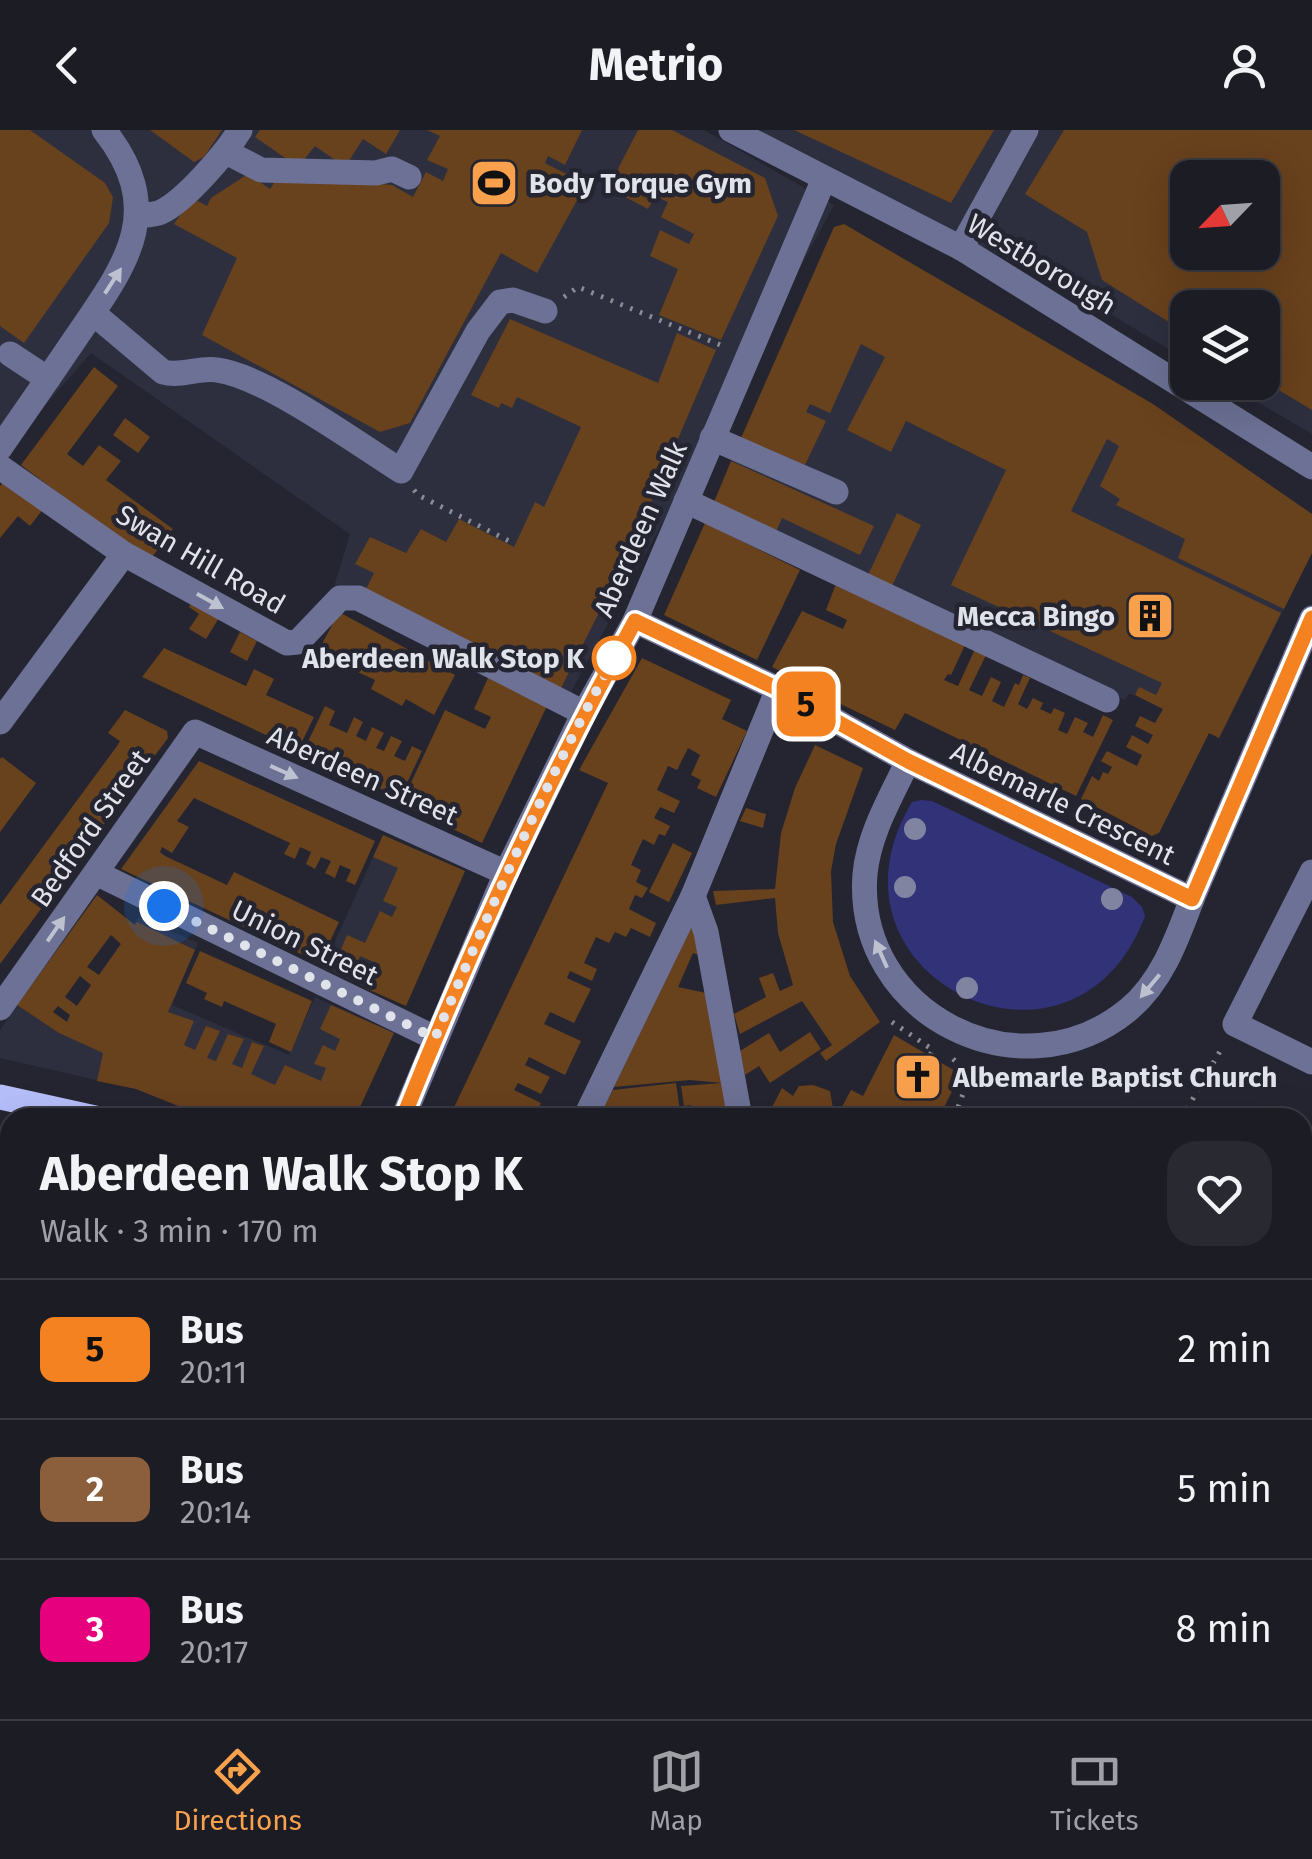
<!DOCTYPE html>
<html lang="en">
<head>
<meta charset="utf-8">
<style>
	:root { --surface:#1b1c24; --page:#282931; --text:#f1f3f6; --muted:#a0a1a6; --line:#393a41; --accent:#f9a04d }
	body { margin:0; font-family:"Fira Sans",sans-serif; background:var(--page); color:var(--text); height:100vh; display:flex; flex-direction:column; font-size:38px; white-space:nowrap }
	* { box-sizing:border-box; margin:0 }
	p { font-size:32px; color:var(--muted) }
	.icon { flex:none; width:55px; height:55px; fill:none; stroke:currentColor; stroke-width:2; stroke-linecap:round; stroke-linejoin:round }
	.map { position:relative; flex:1; overflow:hidden }
	.panel { position:absolute; left:0px; top:978px; width:1312px; height:612px; display:flex; flex-direction:column; background:var(--surface); border-radius:30px 30px 0 0; box-shadow:0 10px 40px #0002,0 0 0 2px var(--line) }
	.panel>* { flex:none }
	.badge { padding:0 20px; border-radius:15px; font-size:35px; line-height:65px }
	.needle { width:65px; rotate:245deg }
	.fabs { position:absolute; left:1170px; top:30px; display:grid; gap:20px }
	.fabs a { display:grid; place-items:center; width:110px; height:110px; border-radius:20px; background:var(--surface); box-shadow:0 10px 40px #0002,0 0 0 2px var(--line); font-size:50px }
	.you { position:absolute; width:50px; height:50px; margin:-25px; border:8px solid #fff; border-radius:50%; background:#1a73e8; box-shadow:0 0 0 15px #1a73e833 }
	.map>.badge { position:absolute; translate:-50% -50%; box-shadow:0 0 0 5px #fff }
	.round { display:grid; place-items:center; flex:none; width:105px; height:105px; border-radius:30px; background:var(--page) }
	.headline { display:flex; align-items:center; justify-content:space-between; height:170px; padding:0 40px }
	h1 { font-size:48px; font-weight:700; line-height:75px }
	ul { padding:0; list-style:none }
	li { display:flex; align-items:center; gap:30px; height:140px; padding:0 40px; border-top:2px solid var(--line) }
	li div { flex:1 }
	li b { display:block; font-size:38px }
	li em { font-style:normal }
	li .badge { min-width:110px; font-weight:700; text-align:center }
	header { display:flex; justify-content:space-between; align-items:center; height:130px; padding:0 40px; background:var(--surface); font-size:45px; font-weight:700 }
	.tabs { display:flex; justify-content:space-around; align-items:center; height:140px; border-top:2px solid var(--line); background:var(--surface); font-size:28px; color:var(--muted) }
	.tabs a { display:grid; justify-items:center; gap:5px }
	.tabs .active { color:var(--accent) }
	.map>svg:first-child { display:block }
	.built { fill:#2d2f3f; fill-rule:evenodd }
	.green { fill:#313278 }
	.building { fill:#68411d; fill-rule:evenodd }
	.lines { fill:none; stroke-linecap:round; stroke-linejoin:round }
	.path { stroke:#8b8d95; stroke-width:5; stroke-dasharray:2.5 8; stroke-linecap:butt }
	.minor { stroke:#6c7195; stroke-width:25 }
	.major { stroke:#b6befa; stroke-width:25 }
	.tree { fill:#8084a1 }
	.oneway { fill:#bec1d0 }
	.line-casing { stroke:#fff; stroke-width:22 }
	.line { stroke:#f58220; stroke-width:15 }
	.walk { stroke:#e1e3ea; stroke-width:10; stroke-dasharray:0 18 }
	.stop-dot { fill:#fff; stroke:#f58220; stroke-width:5 }
	.labels { text-anchor:middle; stroke-width:9; stroke-linejoin:round; paint-order:stroke }
	.poi-label { font-size:28px; font-weight:bold; fill:#e1e3ea; stroke:#242530; text-anchor:start }
	.street-label { font-size:28px; fill:#e1e3ea; stroke:#242530 }
	.stop-label { font-size:28px; font-weight:bold; fill:#e1e3ea; stroke:#242530; text-anchor:end }
</style>
</head>
<body>
<header><svg class="icon" aria-label="back" viewBox="0 0 24 24"><path d="M15 5l-7 7 7 7"/></svg>Metrio<svg class="icon" aria-label="person" viewBox="0 0 24 24"><circle cx="12" cy="8" r="4"/><path d="M4 21q1-7 8-7t8 7"/></svg></header>
<div class="map">
<svg width="1312" height="1589" viewBox="0 0 1312 1589">
	<rect width="100%" height="100%" fill="#242530"/>
	<g class="built">
		<path d="M0,0H704L834,75L569,566L333,460L350,404L91,223L0,327Z"/>
		<path d="M758,0H1312V304L1225,253L1262,252V178H1188L1187,230L1097,176ZM1188,48H1262V122H1188Z"/>
		<path d="M844,94L1144,270L1312,384V423L1219,608L1135,565L1129,564L1125,570L714,372L834,97Z"/>
		<path d="M383,705L465,741L406,876L323,838Z"/>
		<path d="M139,787L198,813L172,875L289,925L315,867L394,903L355,987H208L136,959L0,928V900L17,875L59,902Z"/>
	</g>
	<path class="green" d="M921,670L932,671L1132,767L1142,777L1145,786C1074,976 807,846 912,672Z"/>
	<g class="building">
		<path d="M0,0H30L105,53L113,67L109,93L24,213L0,196Z"/>
		<path d="M150,0H222L204,27L194,32Z"/>
		<path d="M260,0H400L386,24L363,9L345,37L315,16L298,37L255,7Z"/>
		<path d="M427,0H582L565,35L548,26L545,33L586,54L537,143L501,123L410,293L380,302L202,205L237,128L174,94L192,68L207,76L211,68L248,44L270,59L279,45L392,55L413,67L426,42L443,51L448,39L427,30L440,6Z"/>
		<path d="M638,0H672L765,48L778,86L721,210L659,185L678,139L650,126L660,100L689,114L694,104L661,87L668,72L655,66L648,79L608,58Z"/>
		<path d="M794,0H994L951,73Z"/>
		<path d="M1064,0H1312V280L1262,250V178H1188V204L1102,150L1087,102L1025,64ZM1188,48H1262V122H1188Z"/>
		<path d="M844,94L1153,274L1312,384V423L1284,479L1178,428L1185,409L1116,375L1120,369L1100,356L1119,316L1107,309L1071,381L1281,483L1219,608L1209,603L1159,703L1152,706L1081,669L1092,646L1099,651L1103,642L1108,644L1112,637L1101,631L1107,621L1137,636L1142,625L1126,617L1132,605L1148,614L1153,605L1135,596L1140,586L1155,593L1163,579L1135,565L1139,557L1156,565L1162,553L951,455L1006,340L906,291L891,322L847,300L885,227L861,214L830,283L810,274L806,282L826,291L805,335L741,308L834,97Z"/>
		<path d="M510,189L658,253L677,203L716,220L631,419L559,562L365,461L374,443L355,434L370,407L406,423L421,399L446,412L459,389L514,417L535,372L544,377L581,297L517,267L512,278L501,273L499,278L471,265Z"/>
		<path d="M94,237L118,256L67,324L83,336L99,315L121,331L106,350L173,399L149,431L21,335Z"/>
		<path d="M125,288L150,307L138,323L113,305Z"/>
		<path d="M731,331L874,396L860,425L782,388L776,402L714,372Z"/>
		<path d="M5,350L43,379L30,396L18,386L0,408V356Z"/>
		<path d="M897,383L921,395L892,456L868,445Z"/>
		<path d="M705,393L800,440L757,530L664,485Z"/>
		<path d="M837,451L966,513L951,545L948,544L944,550L958,556L975,519L986,525L969,560L982,566L991,547L1001,552L992,571L1004,577L1015,553L1019,555L1023,545L1030,548L1018,574L1027,579L1033,568L1043,573L1040,579L1051,584L1054,578L1065,583L1058,600L1067,604L1075,587L1088,593L1083,602L1093,607L1103,585L1113,590L1076,666L905,583L895,600L809,559L811,556L772,537L802,481L843,499L847,490L826,480Z"/>
		<path d="M194,468L222,483L206,509L189,499L199,484L189,477Z"/>
		<path d="M339,482L455,545L434,585L406,569L402,576L371,559L375,550L317,523Z"/>
		<path d="M240,502L257,511L247,531L230,522Z"/>
		<path d="M164,518L246,556L254,539L274,549L266,565L314,587L298,620L142,547Z"/>
		<path d="M642,528L731,570L722,589L747,601L716,667L697,658L701,650L691,645L700,625L688,618L677,640L668,636L657,660L680,671L674,683L660,677L654,688L670,696L665,706L659,704L654,715L643,709L631,735L641,740L636,752L648,758L642,768L635,765L629,779L656,793L650,807L631,798L626,807L615,802L609,813L596,807L584,833L597,839L592,851L570,841L567,848L591,859L574,893L550,882L544,894L581,911L565,945L529,927L525,935L550,947L541,964L518,953L514,960L541,973L535,988H526L504,977L499,988H449L608,653L579,640Z"/>
		<path d="M488,548L547,576L482,713L401,674L445,580L485,599L491,587L474,579Z"/>
		<path d="M325,576L335,581L329,595L347,603L354,587L363,592L356,606L366,611L372,597L384,603L376,618L384,621L391,606L402,611L394,626L405,631L412,616L422,621L400,668L303,622Z"/>
		<path d="M125,580L167,601L168,608L0,834V775L117,616L120,611L108,603Z"/>
		<path d="M815,615L863,638L836,714L831,741L833,792L850,846L880,892L826,931L820,923L832,915L802,871L740,904L734,884L766,867L759,848L773,843L780,861L793,855L778,803L775,768L716,775L713,761L775,759L781,703L795,658Z"/>
		<path d="M2,627L36,653L0,702V629Z"/>
		<path d="M199,631L375,711L355,755L346,751L351,740L340,735L335,748L325,743L331,731L321,727L315,739L306,734L311,722L300,717L295,729L284,724L290,713L194,668L177,691L189,697L172,723L162,717L160,722L165,726L227,755L234,742L339,792L320,833L121,739Z"/>
		<path d="M746,678L766,684L763,698L740,691Z"/>
		<path d="M383,705L465,741L406,876L365,858L367,854L333,839L347,805L365,813L380,781L392,787L397,777L383,771L398,738L373,727ZM360,826L376,833L374,838L358,831Z"/>
		<path d="M673,713L692,723L669,772L649,762Z"/>
		<path d="M97,765L135,795L137,792L195,820L168,882L194,891L184,915L195,920L206,896L220,901L207,928L216,931L228,904L244,909L232,934L242,938L252,912L264,916L251,944L275,955L285,935L321,951L326,938L314,934L323,915L335,921L340,909L320,899L331,875L394,903L355,988H208L136,959L97,951L103,923L59,903L17,875ZM111,805L121,814L99,845L87,837ZM80,846L91,855L77,876L65,867ZM58,876L70,885L67,892L53,882Z"/>
		<path d="M692,796L699,825L693,823L678,857L706,863L722,953L690,950L614,957Z"/>
		<path d="M200,821L312,871L291,922L269,912L276,894L224,871L222,877L204,869L207,863L186,853Z"/>
		<path d="M810,902L821,919L770,953L759,936L745,945L740,921L769,903L780,922Z"/>
		<path d="M894,905L962,945L965,951L962,957L953,959L939,988H836L851,960L863,966Z"/>
		<path d="M676,953L681,988H598L613,960Z"/>
		<path d="M722,953L730,988H693L691,975L684,976L681,956Z"/>
		<path d="M813,955L830,961L833,979L829,988H776L769,983L782,958L793,966L799,956Z"/>
		<path d="M1312,1227V1292H1310L1306,1268L1302,1269V1228Z"/>
		<path d="M1302,1507L1312,1508V1589H1209L1210,1580H1302Z"/>
	</g>
	<g class="lines">
		<g class="path">
			<path d="M564,167L578,157L723,216"/>
			<path d="M414,360L418,365L515,414"/>
			<path d="M892,892L933,920L930,925"/>
			<path d="M953,929L965,940L967,953L954,988"/>
			<path d="M1182,988L1223,916"/>
		</g>
		<g class="minor">
			<path d="M731,0L961,118L1312,337"/>
			<path d="M226,22L261,40L376,43L392,39L409,47"/>
			<path d="M137,86C144,85 155,85 161,82C185,71 226,23 240,0"/>
			<path d="M961,118L1026,0"/>
			<path d="M93,183L163,242C181,247 199,237 217,240C265,246 358,314 401,341L478,201L500,172L513,170L545,181"/>
			<path d="M10,224L48,249"/>
			<path d="M712,308L836,362"/>
			<path d="M0,318C25,282 50,246 75,209C124,137 169,82 104,0"/>
			<path d="M0,337L124,424L287,513L298,512L340,468H358L584,583"/>
			<path d="M686,371L1107,570"/>
			<path d="M635,491L778,559L908,631L1192,769L1312,488"/>
			<path d="M0,592L124,424"/>
			<path d="M908,631C891,667 869,703 865,744C854,884 1020,968 1128,880C1162,852 1177,809 1192,769"/>
			<path d="M1312,742L1235,894L1312,932"/>
			<path d="M96,743L435,908"/>
			<path d="M693,766L706,802L740,988"/>
			<path d="M0,878L195,602L506,743"/>
			<path d="M403,988L506,743L584,583L635,491L824,49"/>
			<path d="M585,988L693,766L778,559"/>
			<path d="M0,1192L10,1195"/>
			<path d="M0,1460L9,1461L10,1452"/>
			<path d="M1302,1465L1312,1466"/>
			<path d="M0,1496L10,1511"/>
			<path d="M716,1580V1589"/>
			<path d="M915,1580V1589"/>
			<path d="M1107,1580V1589"/>
			<path d="M0,1583L6,1589"/>
			<path d="M454,1589V1580"/>
			<path d="M566,1589V1580"/>
		</g>
		<g class="major">
			<path d="M0,967L95,988"/>
			<path d="M1302,1201H1312"/>
		</g>
	</g>
	<g class="tree">
		<circle cx="915" cy="699" r="11"/>
		<circle cx="905" cy="757" r="11"/>
		<circle cx="1112" cy="769" r="11"/>
		<circle cx="967" cy="858" r="11"/>
	</g>
	<defs><path id="oneway-solid" d="M-6-.8H1V-3.2L6.5 0L1 3.2V.8H-6Z" transform="scale(2.5)"/></defs>
	<g class="oneway">
		<use href="#oneway-solid" transform="translate(113 151) rotate(-57)"/>
		<use href="#oneway-solid" transform="translate(210 471) rotate(29)"/>
		<use href="#oneway-solid" transform="translate(284 642) rotate(24)"/>
		<use href="#oneway-solid" transform="translate(56 799) rotate(-55)"/>
		<use href="#oneway-solid" transform="translate(881 824) rotate(-114)"/>
		<use href="#oneway-solid" transform="translate(1150 856) rotate(130)"/>
	</g>
	<g class="lines">
		<g class="line-casing">
			<path id="line" d="M403,988C471,817 547,651 635,491L778,559L908,631L1192,769L1312,488"/>
		</g>
		<use href="#line" class="line"/>
		<path class="walk" d="M164,776L435,908C491,778 547,648 616,525L614,528"/>
	</g>
	<defs>
		<g id="stadium-square" transform="scale(2.5)"><rect x="-9" y="-9" width="18" height="18" rx="4" fill="#f9a04d" stroke="#242530"/><path d="M0-5a6.5 5 0 1 0 0 10a6.5 5 0 1 0 0-10ZM-3.5-1.8h7v3.6h-7Z" fill="#111"/></g>
		<g id="building-square" transform="scale(2.5)"><rect x="-9" y="-9" width="18" height="18" rx="4" fill="#f9a04d" stroke="#242530"/><path d="M-4-6H4V6H1V3H-1V6H-4ZM-2.5-4.3h1.7v1.8h-1.7ZM.8-4.3h1.7v1.8H.8ZM-2.5-1h1.7V.8h-1.7ZM.8-1h1.7V.8H.8Z" fill="#111"/></g>
		<g id="church-square" transform="scale(2.5)"><rect x="-9" y="-9" width="18" height="18" rx="4" fill="#f9a04d" stroke="#242530"/><path d="M-1.2-6h2.4v3.5h3.3v2.4h-3.3V6h-2.4V-.1h-3.3v-2.4h3.3Z" fill="#111"/></g>
	</defs>
	<g fill-rule="evenodd">
		<use href="#stadium-square" x="494" y="53"/>
		<use href="#building-square" x="1150" y="486"/>
		<use href="#church-square" x="918" y="947"/>
	</g>
	<circle class="stop-dot" cx="614" cy="528" r="20"/>
	<g class="labels">
		<g class="poi-label">
			<text x="529" y="63">Body Torque Gym</text>
			<text x="1115" y="496" text-anchor="end">Mecca Bingo</text>
			<text x="953" y="957">Albemarle Baptist Church</text>
		</g>
		<g class="street-label">
			<text transform="translate(1042 134) rotate(31)" y="10">Westborough</text>
			<text transform="translate(640 399) rotate(-66)" y="10">Aberdeen Walk</text>
			<text transform="translate(201 429) rotate(30)" y="10">Swan Hill Road</text>
			<text transform="translate(363 645) rotate(24)" y="10">Aberdeen Street</text>
			<text transform="translate(1063 673) rotate(26)" y="10">Albemarle Crescent</text>
			<text transform="translate(90 698) rotate(-55)" y="10">Bedford Street</text>
			<text transform="translate(305 812) rotate(26)" y="10">Union Street</text>
		</g>
		<g class="stop-label">
			<text x="584" y="538">Aberdeen Walk Stop K</text>
		</g>
	</g>
</svg>
<div class="fabs">
<a><svg class="needle" viewBox="-14 -14 28 28"><path d="M0-13l5 13h-10z" fill="#e53935"/><path d="M0 13l5-13h-10z" fill="#a0a1a6"/></svg></a>
<a><svg class="icon" aria-label="layers" viewBox="0 0 24 24"><path d="M12 4l9 5-9 5-9-5zM3 14l9 5 9-5"/></svg></a>
</div>
<div class="you" style="left:164px;top:776px"></div>
<b class="badge" style="left:806px;top:574px;background:#f58220;color:#111">5</b>
<section class="panel">
<div class="headline"><div><h1>Aberdeen Walk Stop K</h1><p>Walk · 3 min · 170 m</p></div><a class="round"><svg class="icon" aria-label="heart" viewBox="0 0 24 24"><path d="M12 20l-8-8c-3-5 5-10 8-4 3-6 11-1 8 4z"/></svg></a></div>
<ul>
<li><span class="badge" style="background:#f58220;color:#111">5</span><div><b>Bus</b><p>20:11</p></div><em>2 min</em></li>
<li><span class="badge" style="background:#8b5e3c;color:#fff">2</span><div><b>Bus</b><p>20:14</p></div><em>5 min</em></li>
<li><span class="badge" style="background:#e6007e;color:#fff">3</span><div><b>Bus</b><p>20:17</p></div><em>8 min</em></li>
</ul>
</section>
</div>
<nav class="tabs">
<a class="active"><svg class="icon" aria-label="directions" viewBox="0 0 24 24"><path d="M12 3l9 9-9 9-9-9zM9 14v-3h6M13 9l2 2-2 2"/></svg>Directions</a>
<a><svg class="icon" aria-label="map" viewBox="0 0 24 24"><path d="M3 6l6-2 6 2 6-2v14l-6 2-6-2-6 2zM9 4v14M15 6v14"/></svg>Map</a>
<a><svg class="icon" aria-label="tickets" viewBox="0 0 24 24"><path d="M3 7h18v10H3zM15 7v10"/></svg>Tickets</a>
</nav>
</body>
</html>
